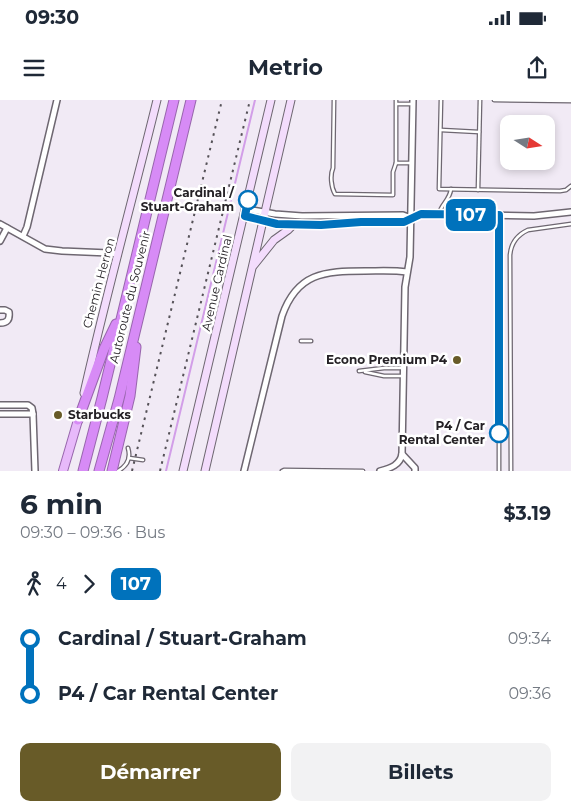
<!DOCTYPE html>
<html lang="fr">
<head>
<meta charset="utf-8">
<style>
	:root { --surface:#fff; --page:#f2f2f3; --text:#1f2937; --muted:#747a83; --accent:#685b28 }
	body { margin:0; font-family:Montserrat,sans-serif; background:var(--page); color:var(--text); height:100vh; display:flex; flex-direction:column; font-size:19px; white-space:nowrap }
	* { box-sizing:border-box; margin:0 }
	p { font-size:16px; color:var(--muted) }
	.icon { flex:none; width:28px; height:28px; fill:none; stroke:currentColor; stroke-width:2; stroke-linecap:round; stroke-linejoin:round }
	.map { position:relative; height:371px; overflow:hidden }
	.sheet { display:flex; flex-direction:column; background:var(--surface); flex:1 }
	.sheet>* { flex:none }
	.badge { padding:0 10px; border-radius:8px; font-size:18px; line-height:32px }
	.needle { width:32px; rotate:102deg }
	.controls { position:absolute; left:500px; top:15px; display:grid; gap:10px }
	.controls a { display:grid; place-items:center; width:55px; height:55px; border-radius:10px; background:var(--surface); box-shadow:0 2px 8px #0003; font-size:25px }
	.map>.badge { position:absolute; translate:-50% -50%; box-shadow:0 0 0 2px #fff }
	.legs { display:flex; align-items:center; gap:8px; height:55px; padding:0 20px; font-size:16px }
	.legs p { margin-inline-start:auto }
	.overview { display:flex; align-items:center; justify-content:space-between; height:85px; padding:0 20px }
	h1 { font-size:28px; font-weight:700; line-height:38px }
	.button { display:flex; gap:10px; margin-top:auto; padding:10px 20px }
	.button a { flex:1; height:58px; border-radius:10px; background:var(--accent); color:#fff; font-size:20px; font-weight:700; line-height:58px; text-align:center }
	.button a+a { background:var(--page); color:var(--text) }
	ul { padding:0 20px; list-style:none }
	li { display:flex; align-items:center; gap:18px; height:55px; font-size:19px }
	li i { display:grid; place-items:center; width:8px; height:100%; margin:0 6px; background:currentColor }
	li i::after { content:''; width:12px; height:12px; margin:-6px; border:4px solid; border-radius:50%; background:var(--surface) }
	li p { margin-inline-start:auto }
	li:first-child i { background:linear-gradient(#0000 50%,currentColor 0) }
	li:last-child i { background:linear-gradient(currentColor 50%,#0000 0) }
	.status { display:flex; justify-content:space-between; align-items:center; height:35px; padding:0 25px; background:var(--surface); direction:ltr }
	.status svg { height:14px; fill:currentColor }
	header { display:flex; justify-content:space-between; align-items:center; height:65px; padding:0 20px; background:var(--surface); font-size:22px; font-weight:700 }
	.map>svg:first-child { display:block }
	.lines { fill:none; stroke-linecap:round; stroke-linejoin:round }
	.stream { stroke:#d29ee8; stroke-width:2 }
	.service-casing { stroke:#6e6771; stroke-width:5 }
	.minor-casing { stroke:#6e6771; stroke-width:8 }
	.secondary-casing { stroke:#6e6771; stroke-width:9 }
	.primary-casing { stroke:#9866ad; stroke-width:10 }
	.motorway-casing { stroke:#9866ad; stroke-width:11 }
	.service { stroke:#fff; stroke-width:2.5 }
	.minor { stroke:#fff; stroke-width:5 }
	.secondary { stroke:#f3dcfc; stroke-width:7 }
	.primary { stroke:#e7b9fa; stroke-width:8 }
	.motorway { stroke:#d78bf6; stroke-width:9 }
	.rail { stroke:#565258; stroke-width:2; stroke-dasharray:2.5 5; stroke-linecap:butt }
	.line-1-casing { stroke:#fff; stroke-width:11 }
	.line-1 { stroke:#0072bc; stroke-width:8 }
	.stop-1-dot { fill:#fff; stroke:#0072bc; stroke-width:2.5 }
	.poi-dot { fill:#685b28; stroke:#fff; stroke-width:2 }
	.labels { text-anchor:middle; stroke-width:5; stroke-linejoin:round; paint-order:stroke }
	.stop-label { font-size:12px; font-weight:bold; fill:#242125; stroke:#fff; text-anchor:end }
	.street-label { font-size:12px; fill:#242125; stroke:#fff }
	.poi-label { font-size:12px; font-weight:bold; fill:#242125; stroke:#fff; text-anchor:end }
</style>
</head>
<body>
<div class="status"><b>09:30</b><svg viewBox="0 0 49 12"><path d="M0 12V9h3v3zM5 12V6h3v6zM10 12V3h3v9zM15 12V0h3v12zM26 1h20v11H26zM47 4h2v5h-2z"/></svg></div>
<header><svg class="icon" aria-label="menu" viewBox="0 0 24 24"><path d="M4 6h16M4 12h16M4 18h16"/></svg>Metrio<svg class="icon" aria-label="share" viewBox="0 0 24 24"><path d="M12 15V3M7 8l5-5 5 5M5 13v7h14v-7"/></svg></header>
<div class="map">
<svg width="571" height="371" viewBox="0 0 571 371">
	<rect width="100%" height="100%" fill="#f1eaf5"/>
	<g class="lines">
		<path class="stream" d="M166,371L255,0"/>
		<g class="service-casing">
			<g id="service">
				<path d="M334,0L333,68C330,75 331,87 335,94L393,95V72L396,63"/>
				<path d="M396,0V63H411"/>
				<path d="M441,0L439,89L560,91L566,90L571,86"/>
				<path d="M494,0L571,1"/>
				<path d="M397,4H413"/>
				<path d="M441,30L479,32"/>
				<path d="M478,90L480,0"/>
				<path d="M439,114C441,104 450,100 451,89"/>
				<path d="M301,241H311"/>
				<path d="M359,271L384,268H403"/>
				<path d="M365,272L384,276H403"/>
				<path d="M129,358L143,360"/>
				<path d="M118,371C127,366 131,358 128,348"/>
				<path d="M282,371L284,370L363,371"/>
				<path d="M499,371V115"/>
				<path d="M511,371L510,155C511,143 517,135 528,130L571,124"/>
			</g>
		</g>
		<g class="minor-casing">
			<g id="minor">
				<path d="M246,109L275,114L302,116L403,115L411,118"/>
				<path d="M245,116L277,124L328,125L361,122H404L421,114L534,116L571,112"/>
				<path d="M0,124L45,149L62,151L109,153L118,154"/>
				<path d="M23,136L27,127L57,0"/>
				<path d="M0,141L7,128"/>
				<path d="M0,210H5L9,212C10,220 7,223 0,223"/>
				<path d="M0,305H28L32,308L33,314L35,371"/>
				<path d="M0,314H33"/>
				<path d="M402,354L415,368V371"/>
				<path d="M244,371L282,216C297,173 324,171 365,171C379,171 393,170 407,172"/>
				<path d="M380,371C391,368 400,365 402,354L405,187L410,157L413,0"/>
			</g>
		</g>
		<g class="secondary-casing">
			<g id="secondary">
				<path d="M254,165L274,140L288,130L293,125"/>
				<path d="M84,293C106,195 133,98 157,0"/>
				<path d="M183,371L271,0"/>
				<path d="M205,371L291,0"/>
			</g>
		</g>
		<g class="primary-casing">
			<path id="primary" d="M63,371L78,320"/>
		</g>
		<g class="motorway-casing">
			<g id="motorway">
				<path d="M78,320L104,249L116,224"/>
				<path d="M83,371L102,298L174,0"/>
				<path d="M99,371L119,299L191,0"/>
				<path d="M112,371L130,296L136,247"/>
			</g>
		</g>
		<use href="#service" class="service"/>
		<use href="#minor" class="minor"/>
		<use href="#secondary" class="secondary"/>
		<use href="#primary" class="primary"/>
		<use href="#motorway" class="motorway"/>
		<g class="rail">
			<path d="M132,371L222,0"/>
			<path d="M160,371L250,0"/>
		</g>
	</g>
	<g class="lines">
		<g class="line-1-casing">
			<path id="line-1" d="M248,100L245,116L277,124L321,125L361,122H404L421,114L499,115V333"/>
		</g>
		<use href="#line-1" class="line-1"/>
	</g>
	<g class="stop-1-dot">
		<circle cx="248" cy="100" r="9"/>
		<circle cx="499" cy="333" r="9"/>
	</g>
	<g class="poi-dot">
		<circle cx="457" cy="260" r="5"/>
		<circle cx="58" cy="315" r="5"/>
	</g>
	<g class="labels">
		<g class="stop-label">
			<text x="234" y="97">Cardinal /<tspan x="234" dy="14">Stuart-Graham</tspan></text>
			<text x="485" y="330">P4 / Car<tspan x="485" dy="14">Rental Center</tspan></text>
		</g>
		<g class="street-label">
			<text transform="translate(99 183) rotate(-75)" y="4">Chemin Herron</text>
			<text transform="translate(217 183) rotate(-77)" y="4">Avenue Cardinal</text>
			<text transform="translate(130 197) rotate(-76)" y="4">Autoroute du Souvenir</text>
		</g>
		<g class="poi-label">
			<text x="447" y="264">Econo Premium P4</text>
			<text x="68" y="319" text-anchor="start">Starbucks</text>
		</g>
	</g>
</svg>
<div class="controls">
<a><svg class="needle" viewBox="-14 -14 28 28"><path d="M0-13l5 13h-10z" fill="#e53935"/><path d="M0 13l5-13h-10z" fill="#747a83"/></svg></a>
</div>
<b class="badge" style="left:471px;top:115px;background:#0072bc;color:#fff">107</b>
</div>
<section class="sheet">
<div class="overview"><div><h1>6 min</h1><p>09:30 – 09:36 · Bus</p></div><b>$3.19</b></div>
<div class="legs"><svg class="icon" aria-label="walk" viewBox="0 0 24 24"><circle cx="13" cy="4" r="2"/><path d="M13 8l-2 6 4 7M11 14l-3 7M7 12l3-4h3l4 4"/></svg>4<svg class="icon" aria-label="forward" viewBox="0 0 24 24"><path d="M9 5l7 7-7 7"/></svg><b class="badge" style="background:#0072bc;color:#fff">107</b></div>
<ul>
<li><i style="color:#0072bc"></i><b>Cardinal / Stuart-Graham</b><p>09:34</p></li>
<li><i style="color:#0072bc"></i><b>P4 / Car Rental Center</b><p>09:36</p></li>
</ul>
<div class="button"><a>Démarrer</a><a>Billets</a></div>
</section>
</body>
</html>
